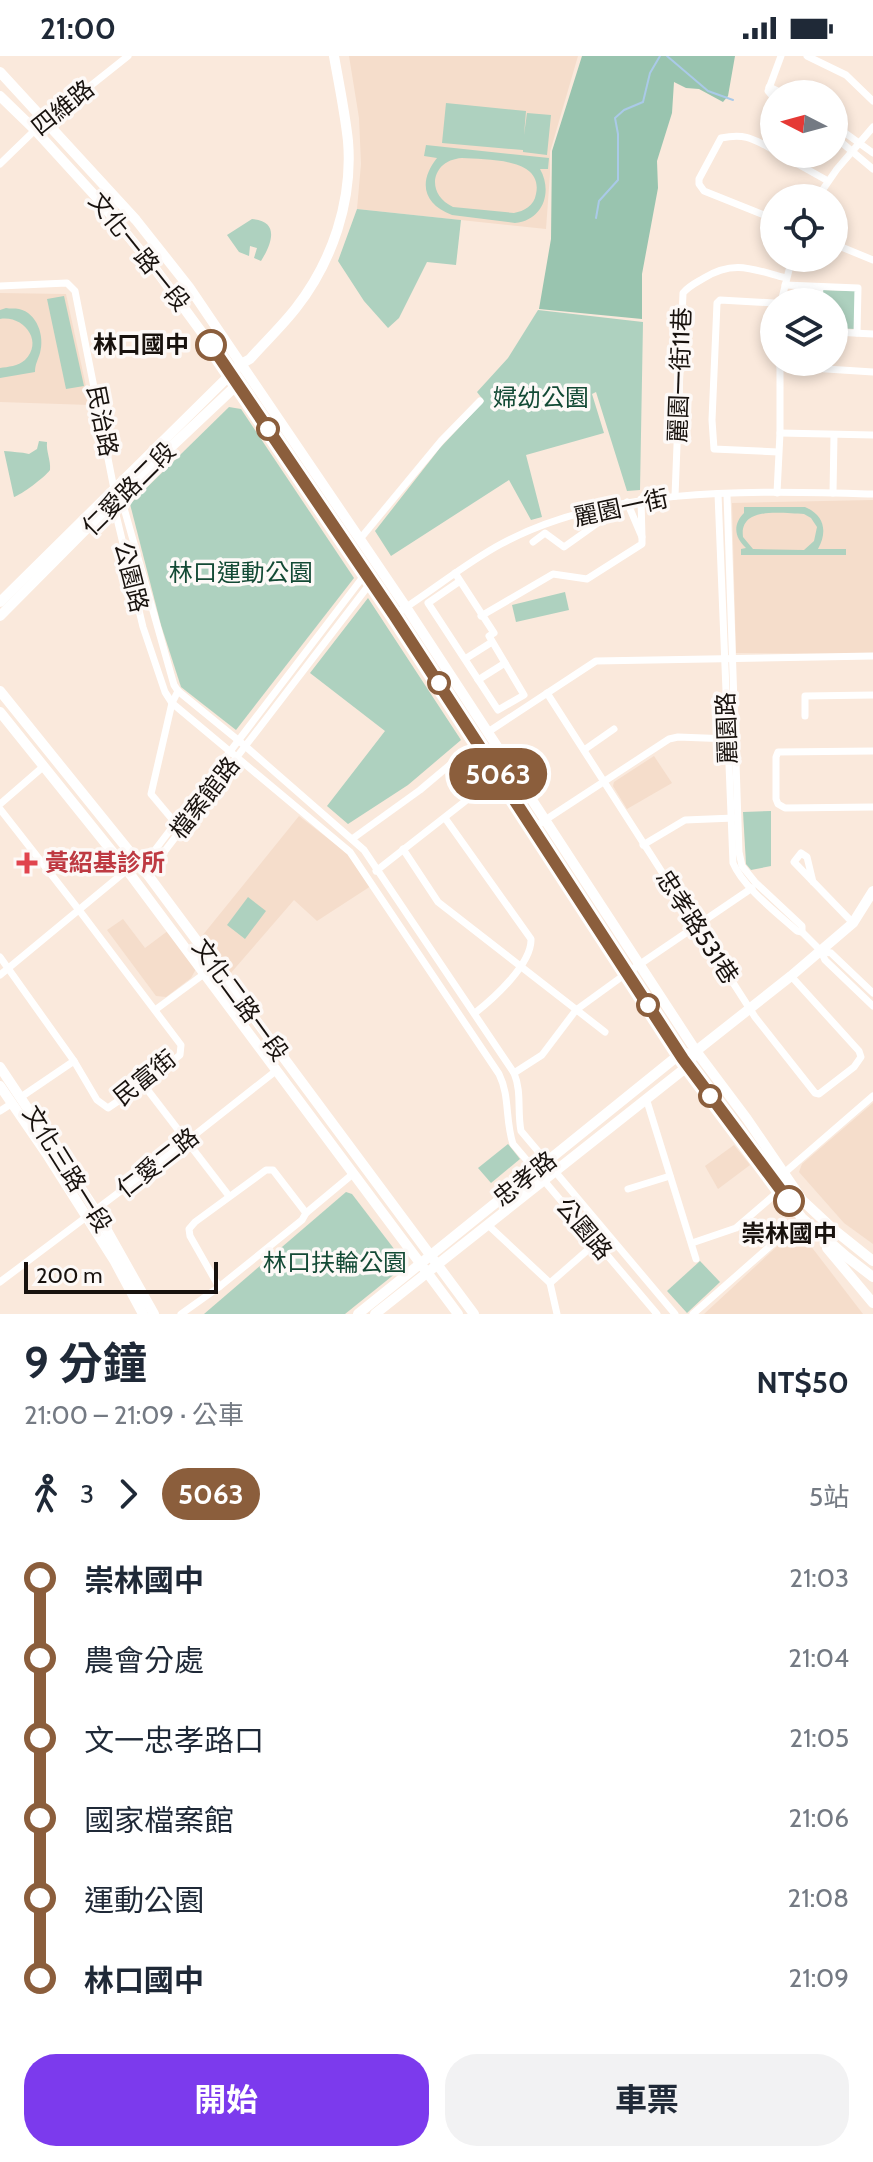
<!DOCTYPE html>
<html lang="zh-TW">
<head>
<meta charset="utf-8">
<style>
	:root { --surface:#fff; --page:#f2f2f3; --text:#1f2937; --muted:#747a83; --accent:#7c3aed }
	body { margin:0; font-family:Cabin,"Noto Sans TC",sans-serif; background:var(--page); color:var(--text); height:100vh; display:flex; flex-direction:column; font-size:30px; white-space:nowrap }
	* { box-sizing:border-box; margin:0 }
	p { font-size:26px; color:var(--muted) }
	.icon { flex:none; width:44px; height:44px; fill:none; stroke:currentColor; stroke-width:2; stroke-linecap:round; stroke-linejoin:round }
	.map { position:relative; height:1258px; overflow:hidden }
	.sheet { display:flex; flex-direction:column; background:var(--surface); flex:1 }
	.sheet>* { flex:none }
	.badge { padding:0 16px; border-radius:26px; font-size:28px; line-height:52px }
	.needle { width:52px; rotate:276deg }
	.buttons { position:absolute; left:760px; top:24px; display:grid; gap:16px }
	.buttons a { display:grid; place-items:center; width:88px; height:88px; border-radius:50%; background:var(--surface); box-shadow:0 4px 12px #0003; font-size:40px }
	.scale { position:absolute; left:24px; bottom:20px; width:194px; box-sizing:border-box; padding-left:8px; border:4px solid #18120e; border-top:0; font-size:22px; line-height:28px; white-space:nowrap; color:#18120e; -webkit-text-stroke:6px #fdf9f7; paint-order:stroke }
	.map>.badge { position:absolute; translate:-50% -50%; box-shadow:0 0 0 4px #fff }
	.legs { display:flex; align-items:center; gap:12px; height:88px; padding:0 24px; font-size:26px }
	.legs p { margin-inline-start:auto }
	.head { display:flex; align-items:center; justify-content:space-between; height:136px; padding:0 24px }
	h1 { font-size:44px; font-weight:700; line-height:60px }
	.cta { display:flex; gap:16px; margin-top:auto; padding:16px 24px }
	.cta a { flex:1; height:92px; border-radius:32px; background:var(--accent); color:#fff; font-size:32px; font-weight:700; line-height:92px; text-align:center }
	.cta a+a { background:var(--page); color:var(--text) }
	ul { padding:0 24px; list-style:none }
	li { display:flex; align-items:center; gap:28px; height:80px; font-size:30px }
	li i { display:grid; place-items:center; width:12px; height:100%; margin:0 10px; background:currentColor }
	li i::after { content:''; width:20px; height:20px; margin:-10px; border:6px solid; border-radius:50%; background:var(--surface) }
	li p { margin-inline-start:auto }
	li:first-child i { background:linear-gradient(#0000 50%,currentColor 0) }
	li:last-child i { background:linear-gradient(currentColor 50%,#0000 0) }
	.status { display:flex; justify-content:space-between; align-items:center; height:56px; padding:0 40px; background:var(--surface); direction:ltr }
	.status svg { height:22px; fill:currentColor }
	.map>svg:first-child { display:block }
	.built { fill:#f5ddcb }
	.green { fill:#aed1bf; fill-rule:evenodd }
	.forest { fill:#99c4af }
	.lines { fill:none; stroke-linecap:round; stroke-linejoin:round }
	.stream { stroke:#aacae8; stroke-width:2 }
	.street { stroke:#fff; stroke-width:7 }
	.secondary { stroke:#fff; stroke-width:10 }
	.line-1-casing { stroke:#fff; stroke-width:18 }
	.line-1 { stroke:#8b5e3c; stroke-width:12 }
	.stop-1-dot { fill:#fff; stroke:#8b5e3c; stroke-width:4 }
	.health-dot { fill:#e0444e; stroke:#fdf9f7; stroke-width:3 }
	.labels { text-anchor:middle; stroke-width:7; stroke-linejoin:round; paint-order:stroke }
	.street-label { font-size:24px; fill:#18120e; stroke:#fdf9f7 }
	.stop-label { font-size:24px; font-weight:bold; fill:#18120e; stroke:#fdf9f7; text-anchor:end }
	.park-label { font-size:24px; fill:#134a35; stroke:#fdf9f7 }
	.health-label { font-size:24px; font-weight:bold; fill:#be3a42; stroke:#fdf9f7; text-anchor:start }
</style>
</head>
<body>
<div class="status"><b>21:00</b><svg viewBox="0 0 49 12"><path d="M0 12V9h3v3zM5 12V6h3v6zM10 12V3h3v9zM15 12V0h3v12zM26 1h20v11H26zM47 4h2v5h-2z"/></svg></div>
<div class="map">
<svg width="873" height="1258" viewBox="0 0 873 1258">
	<rect width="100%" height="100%" fill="#fae9dc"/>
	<g class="built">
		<path d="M349,0H578L550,96V118L546,173L357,153L361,108L359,62Z"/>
		<path d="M0,237L66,238L90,349L0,346Z"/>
		<path d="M873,444V598L736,597L732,447Z"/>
		<path d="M654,700L672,727L627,753L613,730L614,726Z"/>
		<path d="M299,760L348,798L371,830L317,865L294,844L230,918L202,880Z"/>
		<path d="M123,863L145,892L169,874L196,913L191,922L166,941L156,940L107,874Z"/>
		<path d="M873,1047V1188L844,1167L799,1116L802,1108Z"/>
		<path d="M734,1089L750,1109L718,1133L705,1110Z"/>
		<path d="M797,1172L863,1258H704Z"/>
	</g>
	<g class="green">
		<path d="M446,47L526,55L524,79L527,57L551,59L547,99L523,96V94L442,87Z"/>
		<path d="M426,89L549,102L548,113H540C553,136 543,164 515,167L452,159C423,148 418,126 437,102L424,100ZM462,102C486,104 544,101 536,138C534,150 524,155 514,157L453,151C425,138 431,104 462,102Z"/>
		<path d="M357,153L461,164L456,209L427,206L399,262L388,272L364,245L338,205Z"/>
		<path d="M252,163C281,165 271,189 261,205L254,202L257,192L250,190L249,200L239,196L227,179Z"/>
		<path d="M823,234L856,235L855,273L834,272V246H823Z"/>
		<path d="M64,240L84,330L66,333L47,243Z"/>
		<path d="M6,252C10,253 15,252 19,253C37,257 45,280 40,297C38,304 35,308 35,316L0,322V312C8,311 18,310 25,304C44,286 24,259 0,263V254Z"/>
		<path d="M538,254L643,266L640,434L627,435L596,336L592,338L604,377L526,399L542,461L531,464L509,424L391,500L375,475L440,392L484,345L477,336L508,302Z"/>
		<path d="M229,351L241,353L354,522L236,674L181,631L161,569L130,448Z"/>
		<path d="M39,385L47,386C46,396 51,404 50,414C45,421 21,439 14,441L4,395C13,396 21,396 29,398L37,393Z"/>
		<path d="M744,451H805C824,459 828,475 818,493H846V499H741V493L746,492C735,482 732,469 744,457ZM804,458L811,462L817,471L814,485L804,494L753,493L743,481C739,449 784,458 804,458Z"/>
		<path d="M565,536L569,554L516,566L512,549Z"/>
		<path d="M368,542L461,684L408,729L348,768L327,750L385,675L310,617Z"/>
		<path d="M771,755V810L751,814L746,808L743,756Z"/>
		<path d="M248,841L266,855L245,883L227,869Z"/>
		<path d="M508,1088L520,1103L491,1127L478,1112Z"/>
		<path d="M346,1136L352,1138L398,1198L400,1205L396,1217L345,1258H204Z"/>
		<path d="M700,1205L720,1226L687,1257L667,1235Z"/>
	</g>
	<path class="forest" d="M582,0H735L728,40L723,46L699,33L686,32L674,26L672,57L657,105L658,132L642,218V263L539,253L551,183L552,95Z"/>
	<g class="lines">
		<g class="stream">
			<path d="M667,0L708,35L733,44"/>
			<path d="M596,162L599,145L618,124V78L615,62L624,54L643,46L650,17L660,0"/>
		</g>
		<g class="street">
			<path d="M807,0L846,19L873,45"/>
			<path d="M769,31L784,38"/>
			<path d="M774,42L768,35L781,0"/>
			<path d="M834,69L873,97"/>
			<path d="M834,80L873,113"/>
			<path d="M774,94C753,83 746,77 721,82L699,123V128L704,135L774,163"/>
			<path d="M780,98L828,125"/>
			<path d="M0,108L35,74L128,0"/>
			<path d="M817,142L837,113L873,71"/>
			<path d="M834,188L873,204"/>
			<path d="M785,229L858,232L857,277"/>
			<path d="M0,230L67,227L75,235L114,433"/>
			<path d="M781,246L792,202"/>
			<path d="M819,246L820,231"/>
			<path d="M774,247L720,244L717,247L712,364L714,393L778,396"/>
			<path d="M834,276L873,278"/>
			<path d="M780,310L873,316"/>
			<path d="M780,377L873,379"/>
			<path d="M777,437L780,377V306"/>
			<path d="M833,437L834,379"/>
			<path d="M120,438L174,629L178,635L244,689L364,794L514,1017C522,1036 517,1055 521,1075L675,1258"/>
			<path d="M718,438L733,807C743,831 777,857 797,875L802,876"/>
			<path d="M727,439L739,796L742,810L755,826L802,870V876L821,895L825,904L873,950"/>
			<path d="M675,440L683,237C690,229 696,227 704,222C735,203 754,214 786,222"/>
			<path d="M113,446L143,571L165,636L172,647L350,796L499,1018C510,1040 505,1064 513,1088L657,1258"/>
			<path d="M360,483L441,385L480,345"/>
			<path d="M533,486L545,477L564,491L627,446L642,481L641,443"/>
			<path d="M455,517L494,577L489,580L524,639L498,654L428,547L460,525"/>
			<path d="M394,559C431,536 464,508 501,488C610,429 753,435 873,438"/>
			<path d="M481,560L553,518L587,523L642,488V481"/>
			<path d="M465,603L492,586"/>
			<path d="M478,624L505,607"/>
			<path d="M547,637L755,961L815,1037L819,1038L854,1011L861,1001L859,995L791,920"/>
			<path d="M805,660V640L873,639"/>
			<path d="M488,676L596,605L873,600"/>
			<path d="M584,694L614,673"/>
			<path d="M873,695L778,696L776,701V743L778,748L785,752L873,751"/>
			<path d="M0,748L44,710"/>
			<path d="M0,753L79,854L181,989L180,999L143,1028L108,1052L97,1044L74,1005L0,901"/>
			<path d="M445,762L531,883C532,908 493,943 475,957"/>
			<path d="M177,769L151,738L172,647L178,635"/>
			<path d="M533,772L669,683L678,681L730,683"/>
			<path d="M352,783L420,734L477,686"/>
			<path d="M643,789L685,764L734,762"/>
			<path d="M403,793L438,846L605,976"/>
			<path d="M142,811L366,517"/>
			<path d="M376,815L510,710"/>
			<path d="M813,826L807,801L801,797L794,806L853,867"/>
			<path d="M821,895L831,897L873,937"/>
			<path d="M0,919L127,814L154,809L372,525"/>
			<path d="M155,954L204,918"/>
			<path d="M514,1017L542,999L576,954L627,917L752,832"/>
			<path d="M143,1028L229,1140"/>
			<path d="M21,1041L74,1005"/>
			<path d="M646,1042L696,1203"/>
			<path d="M0,1055L11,1048"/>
			<path d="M783,1118L873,1040"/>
			<path d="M628,1133L670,1120"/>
			<path d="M488,1169L550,1227L557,1258"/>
			<path d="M692,1187L736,1172L780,1134"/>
			<path d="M0,1226L187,1085L277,1014"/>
			<path d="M550,1227L606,1178"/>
			<path d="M219,1231L190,1180L189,1173L195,1166L266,1114H273L306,1157"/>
			<path d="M181,1258L219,1231L302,1164L306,1157L354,1117"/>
			<path d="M693,1258L802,1162"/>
		</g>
		<g class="secondary">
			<path d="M0,16L136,164L189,231L406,551L696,995L747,1063L803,1145L833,1173L873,1205"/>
			<path d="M0,40L35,74L97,142L156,214L211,289L394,559L683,1003L802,1162L847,1201L873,1221"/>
			<path d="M0,546L241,308L250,303C265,286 282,270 296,252C332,206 353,145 348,85C345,57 339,28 334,0"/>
			<path d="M0,560L120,439L240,326"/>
			<path d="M0,635L142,811L474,1258"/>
			<path d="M0,656L127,814L458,1258"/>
			<path d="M0,1011L96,1155L154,1258"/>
			<path d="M0,1030L48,1100L114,1204L143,1258"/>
			<path d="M827,1192L873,1247"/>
			<path d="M358,1258L680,998L686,997"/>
			<path d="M375,1258L688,1010L696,995L791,920L853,867L873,835"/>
		</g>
	</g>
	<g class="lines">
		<g class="line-1-casing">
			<path id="line-1" d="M211,289L394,559L683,1003L789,1145"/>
		</g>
		<use href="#line-1" class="line-1"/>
	</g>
	<g class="stop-1-dot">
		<circle cx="211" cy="289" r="14"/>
		<circle cx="268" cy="373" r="10"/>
		<circle cx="439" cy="627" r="10"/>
		<circle cx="648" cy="949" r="10"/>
		<circle cx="710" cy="1040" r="10"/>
		<circle cx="789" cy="1145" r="14"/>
	</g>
	<path class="health-dot" d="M23 795h8v8h8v8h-8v8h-8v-8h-8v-8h8z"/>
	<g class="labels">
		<g class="street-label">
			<text transform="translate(63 52) rotate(-39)" y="8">四維路</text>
			<text transform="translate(139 196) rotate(51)" y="8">文化一路一段</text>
			<text transform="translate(680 319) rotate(-88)" y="8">麗園一街11巷</text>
			<text transform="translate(102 365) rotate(79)" y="8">民治路</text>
			<text transform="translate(129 433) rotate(-45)" y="8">仁愛路二段</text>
			<text transform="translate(621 452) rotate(-12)" y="8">麗園一街</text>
			<text transform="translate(131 521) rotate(76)" y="8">公園路</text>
			<text transform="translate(727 672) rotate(-92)" y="8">麗園路</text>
			<text transform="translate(205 742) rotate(-52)" y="8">檔案館路</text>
			<text transform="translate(697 871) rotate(57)" y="8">忠孝路531巷</text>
			<text transform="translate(240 944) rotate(54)" y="8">文化二路一段</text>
			<text transform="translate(145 1022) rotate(-39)" y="8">民富街</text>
			<text transform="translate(158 1107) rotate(-38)" y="8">仁愛二路</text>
			<text transform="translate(67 1113) rotate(58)" y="8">文化三路一段</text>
			<text transform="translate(525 1123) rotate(-38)" y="8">忠孝路</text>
			<text transform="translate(584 1173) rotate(50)" y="8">公園路</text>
		</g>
		<g class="stop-label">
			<text x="189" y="297">林口國中</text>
			<text x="789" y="1186" text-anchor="middle">崇林國中</text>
		</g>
		<g class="park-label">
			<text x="541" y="350">婦幼公園</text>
			<text x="241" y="525">林口運動公園</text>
			<text x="335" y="1215">林口扶輪公園</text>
		</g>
		<g class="health-label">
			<text x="45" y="815">黃紹基診所</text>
		</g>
	</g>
</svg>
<div class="buttons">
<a><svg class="needle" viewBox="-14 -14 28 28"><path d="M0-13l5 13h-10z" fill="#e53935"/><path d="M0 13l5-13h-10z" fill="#747a83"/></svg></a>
<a><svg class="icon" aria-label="locate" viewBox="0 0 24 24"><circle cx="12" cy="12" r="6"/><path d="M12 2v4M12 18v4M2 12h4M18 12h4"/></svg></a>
<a><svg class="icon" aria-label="layers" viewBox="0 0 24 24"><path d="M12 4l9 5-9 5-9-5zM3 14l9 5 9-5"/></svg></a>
</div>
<div class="scale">200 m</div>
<b class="badge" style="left:498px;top:718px;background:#8b5e3c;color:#fff">5063</b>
</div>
<section class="sheet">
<div class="head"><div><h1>9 分鐘</h1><p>21:00 – 21:09 · 公車</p></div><b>NT$50</b></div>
<div class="legs"><svg class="icon" aria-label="walk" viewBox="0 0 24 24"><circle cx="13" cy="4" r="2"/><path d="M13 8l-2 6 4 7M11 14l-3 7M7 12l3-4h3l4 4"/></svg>3<svg class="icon" aria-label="forward" viewBox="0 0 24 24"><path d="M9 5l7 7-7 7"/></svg><b class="badge" style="background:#8b5e3c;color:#fff">5063</b><p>5站</p></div>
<ul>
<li><i style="color:#8b5e3c"></i><b>崇林國中</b><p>21:03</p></li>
<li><i style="color:#8b5e3c"></i><span>農會分處</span><p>21:04</p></li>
<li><i style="color:#8b5e3c"></i><span>文一忠孝路口</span><p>21:05</p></li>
<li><i style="color:#8b5e3c"></i><span>國家檔案館</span><p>21:06</p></li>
<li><i style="color:#8b5e3c"></i><span>運動公園</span><p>21:08</p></li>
<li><i style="color:#8b5e3c"></i><b>林口國中</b><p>21:09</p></li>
</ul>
<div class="cta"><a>開始</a><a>車票</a></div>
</section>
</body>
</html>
